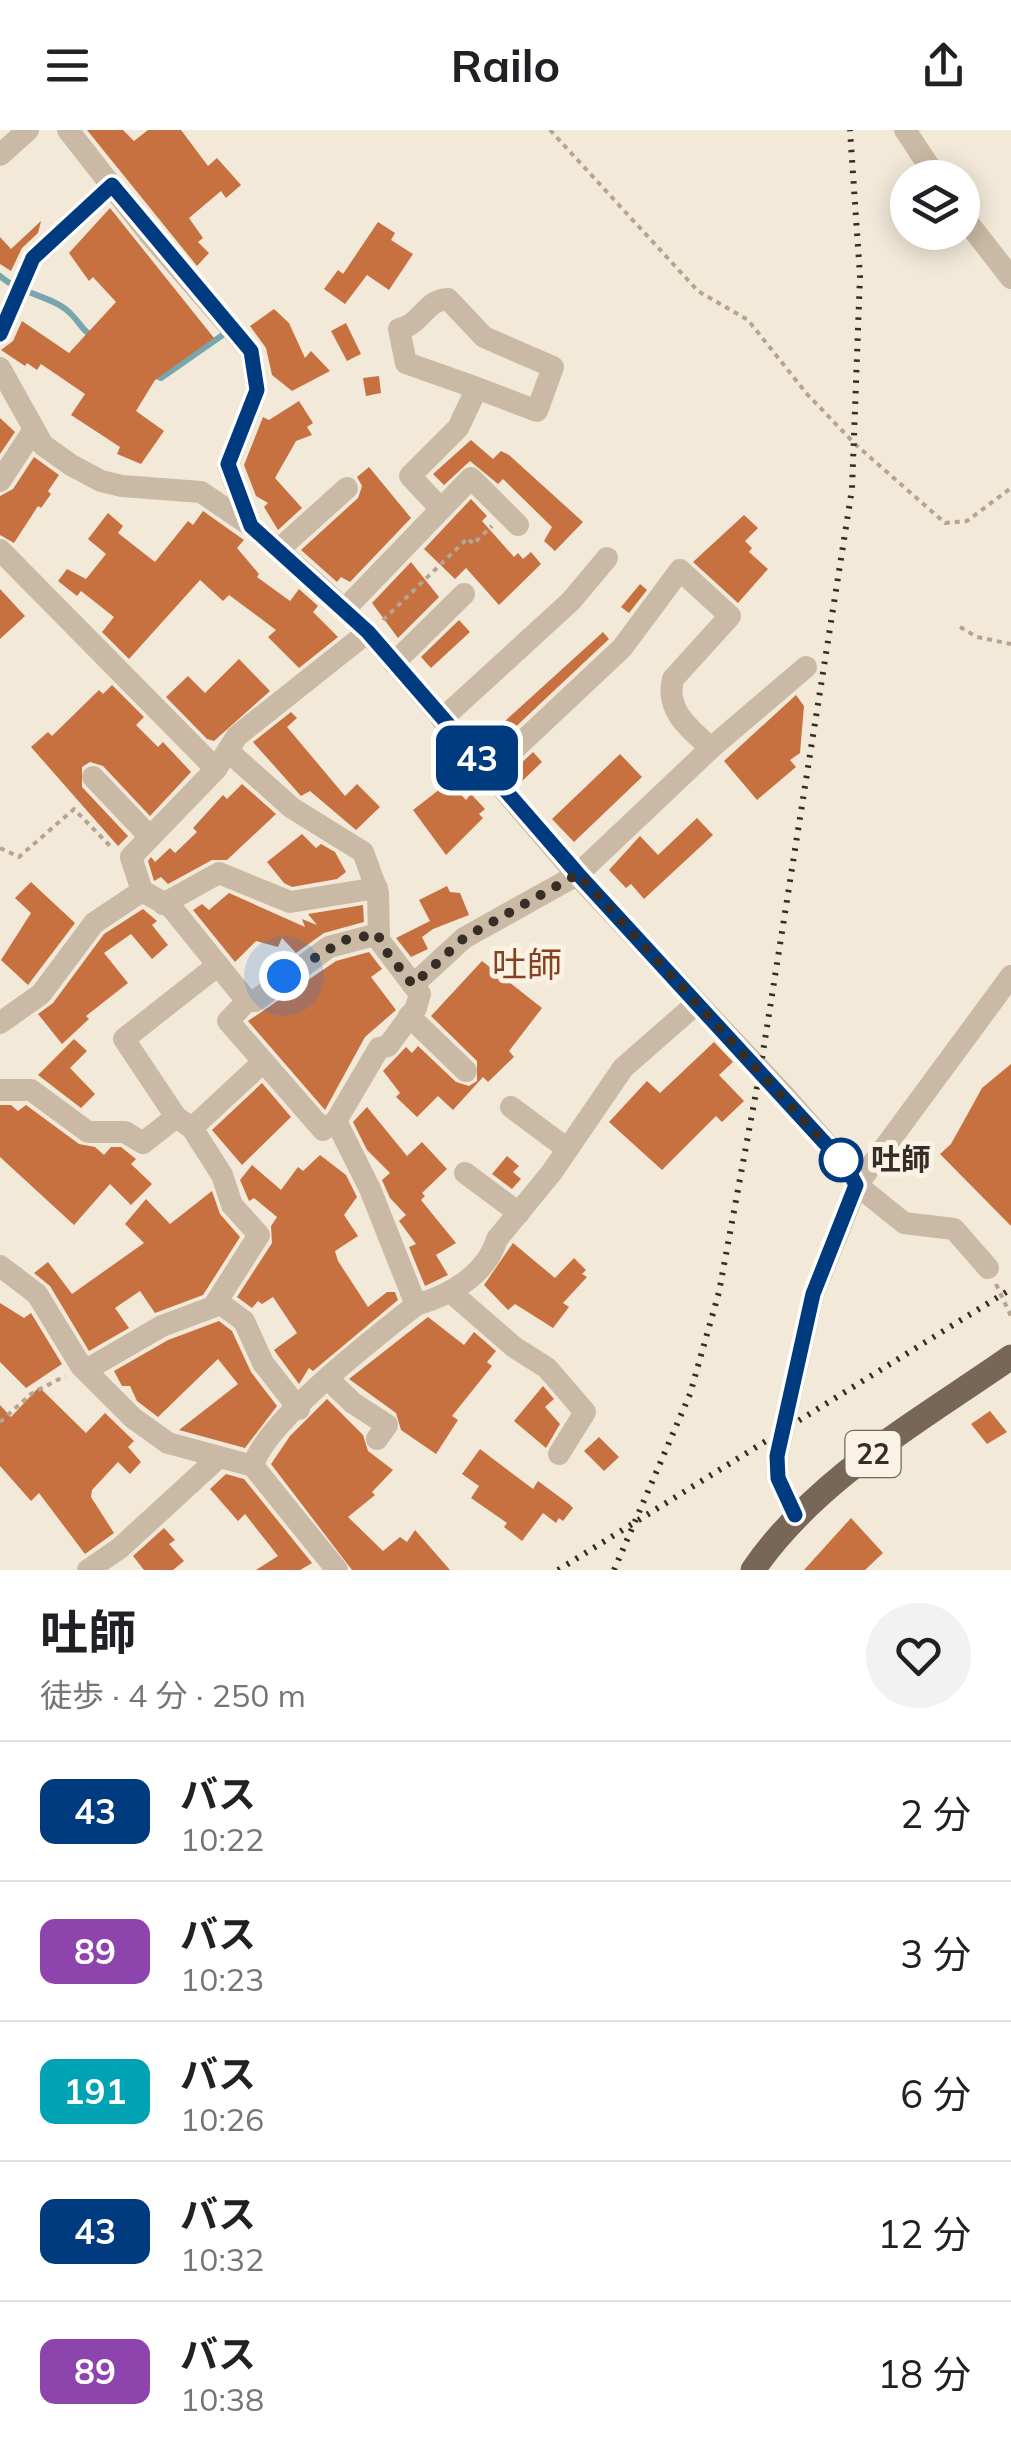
<!DOCTYPE html>
<html lang="ja">
<head>
<meta charset="utf-8">
<style>
	:root { --surface:#fff; --page:#f2f2f2; --text:#202124; --muted:#757577; --line:#e0e0e0 }
	body { margin:0; font-family:Mulish,"Noto Sans JP",sans-serif; background:var(--page); color:var(--text); height:100vh; display:flex; flex-direction:column; font-size:38px; white-space:nowrap }
	* { box-sizing:border-box; margin:0 }
	p { font-size:32px; color:var(--muted) }
	.icon { flex:none; width:55px; height:55px; fill:none; stroke:currentColor; stroke-width:2; stroke-linecap:round; stroke-linejoin:round }
	.map { position:relative; height:1440px; overflow:hidden }
	.drawer { display:flex; flex-direction:column; background:var(--surface); flex:1 }
	.drawer>* { flex:none }
	.badge { padding:0 20px; border-radius:15px; font-size:35px; line-height:65px }
	.tools { position:absolute; left:890px; top:30px; display:grid; gap:20px }
	.tools a { display:grid; place-items:center; width:90px; height:90px; border-radius:50%; background:var(--surface); box-shadow:0 5px 25px #0003; font-size:50px }
	.you { position:absolute; width:50px; height:50px; margin:-25px; border:8px solid #fff; border-radius:50%; background:#1a73e8; box-shadow:0 0 0 15px #1a73e833 }
	.map>.badge { position:absolute; translate:-50% -50%; box-shadow:0 0 0 5px #fff }
	.round { display:grid; place-items:center; flex:none; width:105px; height:105px; border-radius:52px; background:var(--page) }
	.summary { display:flex; align-items:center; justify-content:space-between; height:170px; padding:0 40px }
	h1 { font-size:48px; font-weight:700; line-height:75px }
	ul { padding:0; list-style:none }
	li { display:flex; align-items:center; gap:30px; height:140px; padding:0 40px; border-top:2px solid var(--line) }
	li div { flex:1 }
	li b { display:block; font-size:38px }
	li em { font-style:normal }
	li .badge { min-width:110px; font-weight:700; text-align:center }
	header { display:flex; justify-content:space-between; align-items:center; height:130px; padding:0 40px; background:var(--surface); font-size:45px; font-weight:700 }
	.map>svg:first-child { display:block }
	.lines { fill:none; stroke-linecap:round; stroke-linejoin:round }
	.stream { stroke:#77a6af; stroke-width:6 }
	.building { fill:#c87140 }
	.path { stroke:#b6a48f; stroke-width:4; stroke-dasharray:5 5; stroke-linecap:butt }
	.minor { stroke:#cabaa5; stroke-width:22 }
	.major { stroke:#786657; stroke-width:25 }
	.rail { stroke:#352d26; stroke-width:6; stroke-dasharray:2.5 8; stroke-linecap:butt }
	.line-casing { stroke:#fff; stroke-width:22 }
	.line { stroke:#003b80; stroke-width:15 }
	.walk { stroke:#352d26; stroke-width:10; stroke-dasharray:0 18 }
	.stop-dot { fill:#fff; stroke:#003b80; stroke-width:5 }
	.labels { text-anchor:middle; stroke-width:10; stroke-linejoin:round; paint-order:stroke }
	.shield { fill:#f9f2e5; stroke:#70685f; stroke-width:2.5 }
	.shield-label { font-size:28px; font-weight:bold; fill:#352d26 }
	.stop-label { font-size:30px; font-weight:bold; fill:#352d26; stroke:#f9f2e5; text-anchor:start }
	.quarter-label { font-size:35px; fill:#86421e; stroke:#f9f2e5 }
</style>
</head>
<body>
<header><svg class="icon" aria-label="menu" viewBox="0 0 24 24"><path d="M4 6h16M4 12h16M4 18h16"/></svg>Railo<svg class="icon" aria-label="share" viewBox="0 0 24 24"><path d="M12 15V3M7 8l5-5 5 5M5 13v7h14v-7"/></svg></header>
<div class="map">
<svg width="1011" height="1440" viewBox="0 0 1011 1440">
	<rect width="100%" height="100%" fill="#f2e9d9"/>
	<g class="lines">
		<g class="stream">
			<path d="M0,146C20,164 54,166 71,184C80,193 82,200 93,207"/>
			<path d="M155,245L161,248L227,202"/>
		</g>
	</g>
	<g class="building">
		<path d="M87,0H123L134,11L148,0H181L208,36L217,28L241,55L226,68L221,61L189,88L203,108L198,112L209,123L197,136Z"/>
		<path d="M110,78L214,208L155,250L136,281L164,301L141,334L117,324L120,317L71,285L85,264L41,234L37,240L27,233L25,236L1,220L13,211L22,191L69,223L116,172L93,147L89,151L69,123Z"/>
		<path d="M41,91L38,103L22,118L11,141L0,134V107L11,119Z"/>
		<path d="M378,92L395,103L391,110L413,124L389,160L367,145L345,174L324,159L338,140L343,144Z"/>
		<path d="M274,179L289,193L305,228L311,221L330,241L292,261L272,245L266,218L250,196Z"/>
		<path d="M346,193L361,224L347,231L331,201Z"/>
		<path d="M379,246L381,263L366,266L363,248Z"/>
		<path d="M299,271L313,293L307,297L312,305L296,311L275,348L302,378L278,400L264,377L268,373L256,366L244,335L263,287L269,290Z"/>
		<path d="M0,288L15,302L0,324Z"/>
		<path d="M471,310L493,329L501,321L509,325L583,392L555,421L544,411L552,397L503,349L498,354L470,331L444,355L433,344Z"/>
		<path d="M34,327L59,345L48,361L51,364L41,378L38,376L14,413L0,405V366L13,359Z"/>
		<path d="M369,337L411,388L350,452L341,447L337,452L301,420L358,368L362,356L357,347Z"/>
		<path d="M471,369L487,386L482,391L514,427L518,423L523,429L531,422L541,434L499,475L466,438L455,449L424,419Z"/>
		<path d="M203,381L244,410L237,418L259,444L257,447L290,471L299,459L318,476L313,482L338,507L299,538L268,507L276,500L229,465L223,471L200,450L129,529L102,502L114,487L81,461L77,466L58,451L67,439L86,449L106,424L88,409L108,383L123,396L118,403L155,432L188,391L193,395Z"/>
		<path d="M744,385L758,398L745,411L752,418L749,422L768,439L738,473L693,432Z"/>
		<path d="M411,432L439,467L398,508L372,473Z"/>
		<path d="M640,454L647,460L629,483L621,477Z"/>
		<path d="M0,459L25,486L0,509Z"/>
		<path d="M459,490L470,502L431,538L421,527Z"/>
		<path d="M603,502L609,509L490,621L482,612Z"/>
		<path d="M239,529L270,561L214,611L207,609L166,567L188,546L205,563Z"/>
		<path d="M112,555L144,587L136,595L158,617L163,612L191,642L150,686L103,636L90,632L82,637V657L128,706L118,716L31,617L48,602L52,606L99,560L103,564Z"/>
		<path d="M796,565L804,576L800,623L790,630L796,637L757,670L724,631Z"/>
		<path d="M291,582L297,588L287,597L345,666L357,654L380,677L356,700L310,661L301,666L253,612Z"/>
		<path d="M533,622L542,632L522,651L513,641Z"/>
		<path d="M620,624L642,647L574,712L552,689Z"/>
		<path d="M449,652L466,670L471,664L485,679L479,684L483,688L446,725L413,680Z"/>
		<path d="M242,654L276,684L227,730H212L168,754L161,747L154,751L148,731L151,727L155,732L170,718L175,723L197,702L193,698L223,665L227,669Z"/>
		<path d="M697,688L713,705L644,769L631,754L626,758L609,740L640,706L658,725Z"/>
		<path d="M302,704L316,718L321,714L335,722L346,742L337,749L292,757L284,753L267,732Z"/>
		<path d="M31,752L75,793L28,855L1,830L31,783L15,768Z"/>
		<path d="M447,756L450,762L460,763L469,785L433,799L422,807L428,819L411,827L396,808L430,791L419,770Z"/>
		<path d="M229,763L305,797L302,789L317,795L308,784L363,775L364,792L324,803L296,823L282,808L278,817L256,811L235,832L193,780L202,774L209,780Z"/>
		<path d="M143,779L157,791L152,795L168,815L152,829L131,804L104,823L128,853L86,886L89,889L62,914L38,884L53,873L104,804Z"/>
		<path d="M369,822L382,839L371,847L396,880L365,907L325,980L248,891L336,831Z"/>
		<path d="M482,831L542,878L509,921L514,927L488,952L483,947L453,980L438,966L417,987L396,967L400,963L383,941L406,917L412,923L418,916L456,952L469,956L477,951V931L431,886Z"/>
		<path d="M74,909L87,921L70,938L95,964L81,978L38,945Z"/>
		<path d="M714,912L733,932L719,945L744,971L722,992L716,986L662,1040L609,992L647,951L660,963Z"/>
		<path d="M1011,934V1096L940,1024L951,1014L982,958Z"/>
		<path d="M262,953L291,987L242,1035L212,1000Z"/>
		<path d="M0,975H11L18,981L26,975L79,1014L95,1017L104,1025L111,1017H121L136,1029L131,1034L152,1054L131,1075L110,1054L74,1095L0,1027Z"/>
		<path d="M367,977L407,1026L422,1012L447,1039L422,1063L425,1066L421,1070L456,1113L436,1125L448,1145L425,1156L409,1117L416,1114L399,1091L406,1085L390,1068L382,1050L390,1043L367,1020L353,992Z"/>
		<path d="M320,1025L346,1045L357,1067L344,1085L358,1106L335,1121L338,1131L368,1177L387,1162H395L398,1170L313,1241L309,1238L299,1254L274,1220L297,1203L273,1167L262,1174L258,1171L252,1178L237,1167L272,1113L271,1096L277,1087L254,1068L249,1071L240,1050L252,1035L281,1060L298,1037L303,1041Z"/>
		<path d="M507,1026L519,1036L513,1042L521,1049L512,1059L492,1044Z"/>
		<path d="M212,1061L220,1084L240,1107L203,1165L155,1183L140,1161L115,1178L129,1198L89,1221L50,1156L34,1143L48,1132L72,1164L144,1113L125,1094L146,1069L170,1094Z"/>
		<path d="M513,1113L555,1148L574,1128L586,1140L582,1144L587,1147L563,1173L569,1177L553,1198L515,1174L508,1180L484,1155Z"/>
		<path d="M0,1173L24,1188L31,1183L62,1234L26,1258L0,1232Z"/>
		<path d="M428,1187L464,1215L474,1202L496,1221L487,1232L492,1236L452,1286L458,1290L436,1324L401,1300L396,1283L349,1249Z"/>
		<path d="M219,1191L232,1201L251,1242L277,1276L245,1318L179,1300L238,1254L218,1229L158,1287L137,1271L130,1256H122L114,1241L168,1210Z"/>
		<path d="M543,1256L554,1269L545,1277L560,1294L546,1318L514,1291Z"/>
		<path d="M39,1257L86,1303L105,1283L134,1311L128,1317L141,1332L130,1344L118,1332L92,1360L91,1367L114,1403L85,1424L39,1363L31,1371L0,1336V1275L11,1287Z"/>
		<path d="M327,1269L363,1305L368,1321L393,1340L372,1362L375,1365L348,1387L383,1421L400,1407L407,1412L415,1400L450,1440H352L271,1334L290,1306Z"/>
		<path d="M990,1281L1007,1302L987,1314L971,1294Z"/>
		<path d="M599,1307L619,1327L604,1341L584,1321Z"/>
		<path d="M480,1319L533,1359L538,1351L569,1374L573,1378L563,1391L559,1388L556,1393L543,1383L522,1411L504,1397L507,1393L471,1368L479,1356L462,1344Z"/>
		<path d="M226,1344L244,1349L312,1433L300,1440H256L278,1426L245,1384L238,1391L210,1359Z"/>
		<path d="M851,1388L883,1423L865,1440H804Z"/>
		<path d="M164,1398L175,1410L169,1414L184,1431L173,1440H144L133,1426Z"/>
	</g>
	<g class="lines">
		<g class="path">
			<path d="M550,0L698,161L748,190L807,264L855,314L945,393L967,391L1011,358"/>
			<path d="M383,490L468,408L473,414L492,396"/>
			<path d="M960,497L977,507L1011,514"/>
			<path d="M0,718L19,727L74,679L113,719"/>
			<path d="M996,1154L1011,1186"/>
			<path d="M0,1292L31,1264L65,1246"/>
		</g>
		<g class="minor">
			<path d="M68,0L150,105L251,221L257,260L228,335L251,396"/>
			<path d="M905,0L937,48"/>
			<path d="M0,25L28,0"/>
			<path d="M962,85L1011,148"/>
			<path d="M0,204L33,128L112,55"/>
			<path d="M0,238L43,315L71,335L101,351L122,356L201,362L251,396L320,457L368,502L577,745L783,964L846,1036L857,1055L904,1093L954,1099L988,1138"/>
			<path d="M0,351L33,301"/>
			<path d="M441,379L410,346L458,298L477,258L406,233L399,199C420,196 426,169 448,169L484,207L553,237L537,281L477,258"/>
			<path d="M0,420L216,639"/>
			<path d="M278,420L347,358"/>
			<path d="M344,480L471,348L518,395"/>
			<path d="M394,533L464,464"/>
			<path d="M442,589L571,471L607,428"/>
			<path d="M229,622L292,678L363,722L378,763L379,810L420,864L416,878L388,916L379,918L336,991L323,1000L228,891L247,871L171,777L142,761L131,727L216,639L237,606L368,502"/>
			<path d="M489,643L622,518L680,440L730,486L673,549C665,581 690,599 711,618"/>
			<path d="M93,647L149,706"/>
			<path d="M163,774L219,743L290,772L377,758"/>
			<path d="M218,835L124,909L176,987L192,998L262,933"/>
			<path d="M413,855L464,808L577,745L711,618L806,537"/>
			<path d="M247,871H255L329,817L378,804"/>
			<path d="M409,886L466,941"/>
			<path d="M0,893L41,864L94,793L142,761"/>
			<path d="M0,960H31L88,1002H125L143,1013L176,987"/>
			<path d="M511,977L566,1018"/>
			<path d="M192,998L222,1045L232,1075L259,1105L215,1174"/>
			<path d="M465,1043L519,1083"/>
			<path d="M0,1136L37,1164L81,1236L133,1288L168,1313L253,1336L337,1440"/>
			<path d="M453,1164L514,1217L547,1238L585,1282L559,1324"/>
			<path d="M416,1175C450,1165 486,1145 497,1109L552,1042L623,938L696,874"/>
			<path d="M86,1240L162,1196L221,1174L244,1191L263,1233L299,1279"/>
			<path d="M329,1250L353,1273L387,1295L377,1309"/>
			<path d="M253,1336C265,1292 378,1205 416,1175L370,1059L336,991"/>
			<path d="M795,1385L778,1348L777,1327L813,1165L857,1055L1011,846"/>
			<path d="M88,1440L120,1418L217,1329"/>
		</g>
		<path class="major" d="M753,1440C816,1348 921,1290 1011,1227"/>
		<g class="rail">
			<path d="M558,1440L1011,1159"/>
			<path d="M614,1440L690,1264L719,1162L760,941L852,359L860,146L850,0"/>
		</g>
	</g>
	<g class="lines">
		<g class="line-casing">
			<path id="line" d="M0,204L33,128L112,55L251,221L257,260L228,334L251,396L368,502L578,744L846,1036L856,1055L813,1164L777,1326L778,1348L795,1385"/>
		</g>
		<use href="#line" class="line"/>
		<path class="walk" d="M284,846L345,810L378,804L382,816L413,855L464,808L578,744L843,1033L841,1030"/>
	</g>
	<circle class="stop-dot" cx="841" cy="1030" r="20"/>
	<g class="labels">
		<rect class="shield" x="845.5" y="1301" width="55" height="46" rx="8"/>
		<g class="shield-label">
			<text x="873" y="1334">22</text>
		</g>
		<g class="stop-label">
			<text x="871" y="1040">吐師</text>
		</g>
		<g class="quarter-label">
			<text x="527" y="847">吐師</text>
		</g>
	</g>
</svg>
<div class="tools">
<a><svg class="icon" aria-label="layers" viewBox="0 0 24 24"><path d="M12 4l9 5-9 5-9-5zM3 14l9 5 9-5"/></svg></a>
</div>
<div class="you" style="left:284px;top:846px"></div>
<b class="badge" style="left:477px;top:628px;background:#003b80;color:#fff">43</b>
</div>
<section class="drawer">
<div class="summary"><div><h1>吐師</h1><p>徒歩 · 4 分 · 250 m</p></div><a class="round"><svg class="icon" aria-label="heart" viewBox="0 0 24 24"><path d="M12 20l-8-8c-3-5 5-10 8-4 3-6 11-1 8 4z"/></svg></a></div>
<ul>
<li><span class="badge" style="background:#003b80;color:#fff">43</span><div><b>バス</b><p>10:22</p></div><em>2 分</em></li>
<li><span class="badge" style="background:#8e44ad;color:#fff">89</span><div><b>バス</b><p>10:23</p></div><em>3 分</em></li>
<li><span class="badge" style="background:#00a3b4;color:#fff">191</span><div><b>バス</b><p>10:26</p></div><em>6 分</em></li>
<li><span class="badge" style="background:#003b80;color:#fff">43</span><div><b>バス</b><p>10:32</p></div><em>12 分</em></li>
<li><span class="badge" style="background:#8e44ad;color:#fff">89</span><div><b>バス</b><p>10:38</p></div><em>18 分</em></li>
</ul>
</section>
</body>
</html>
